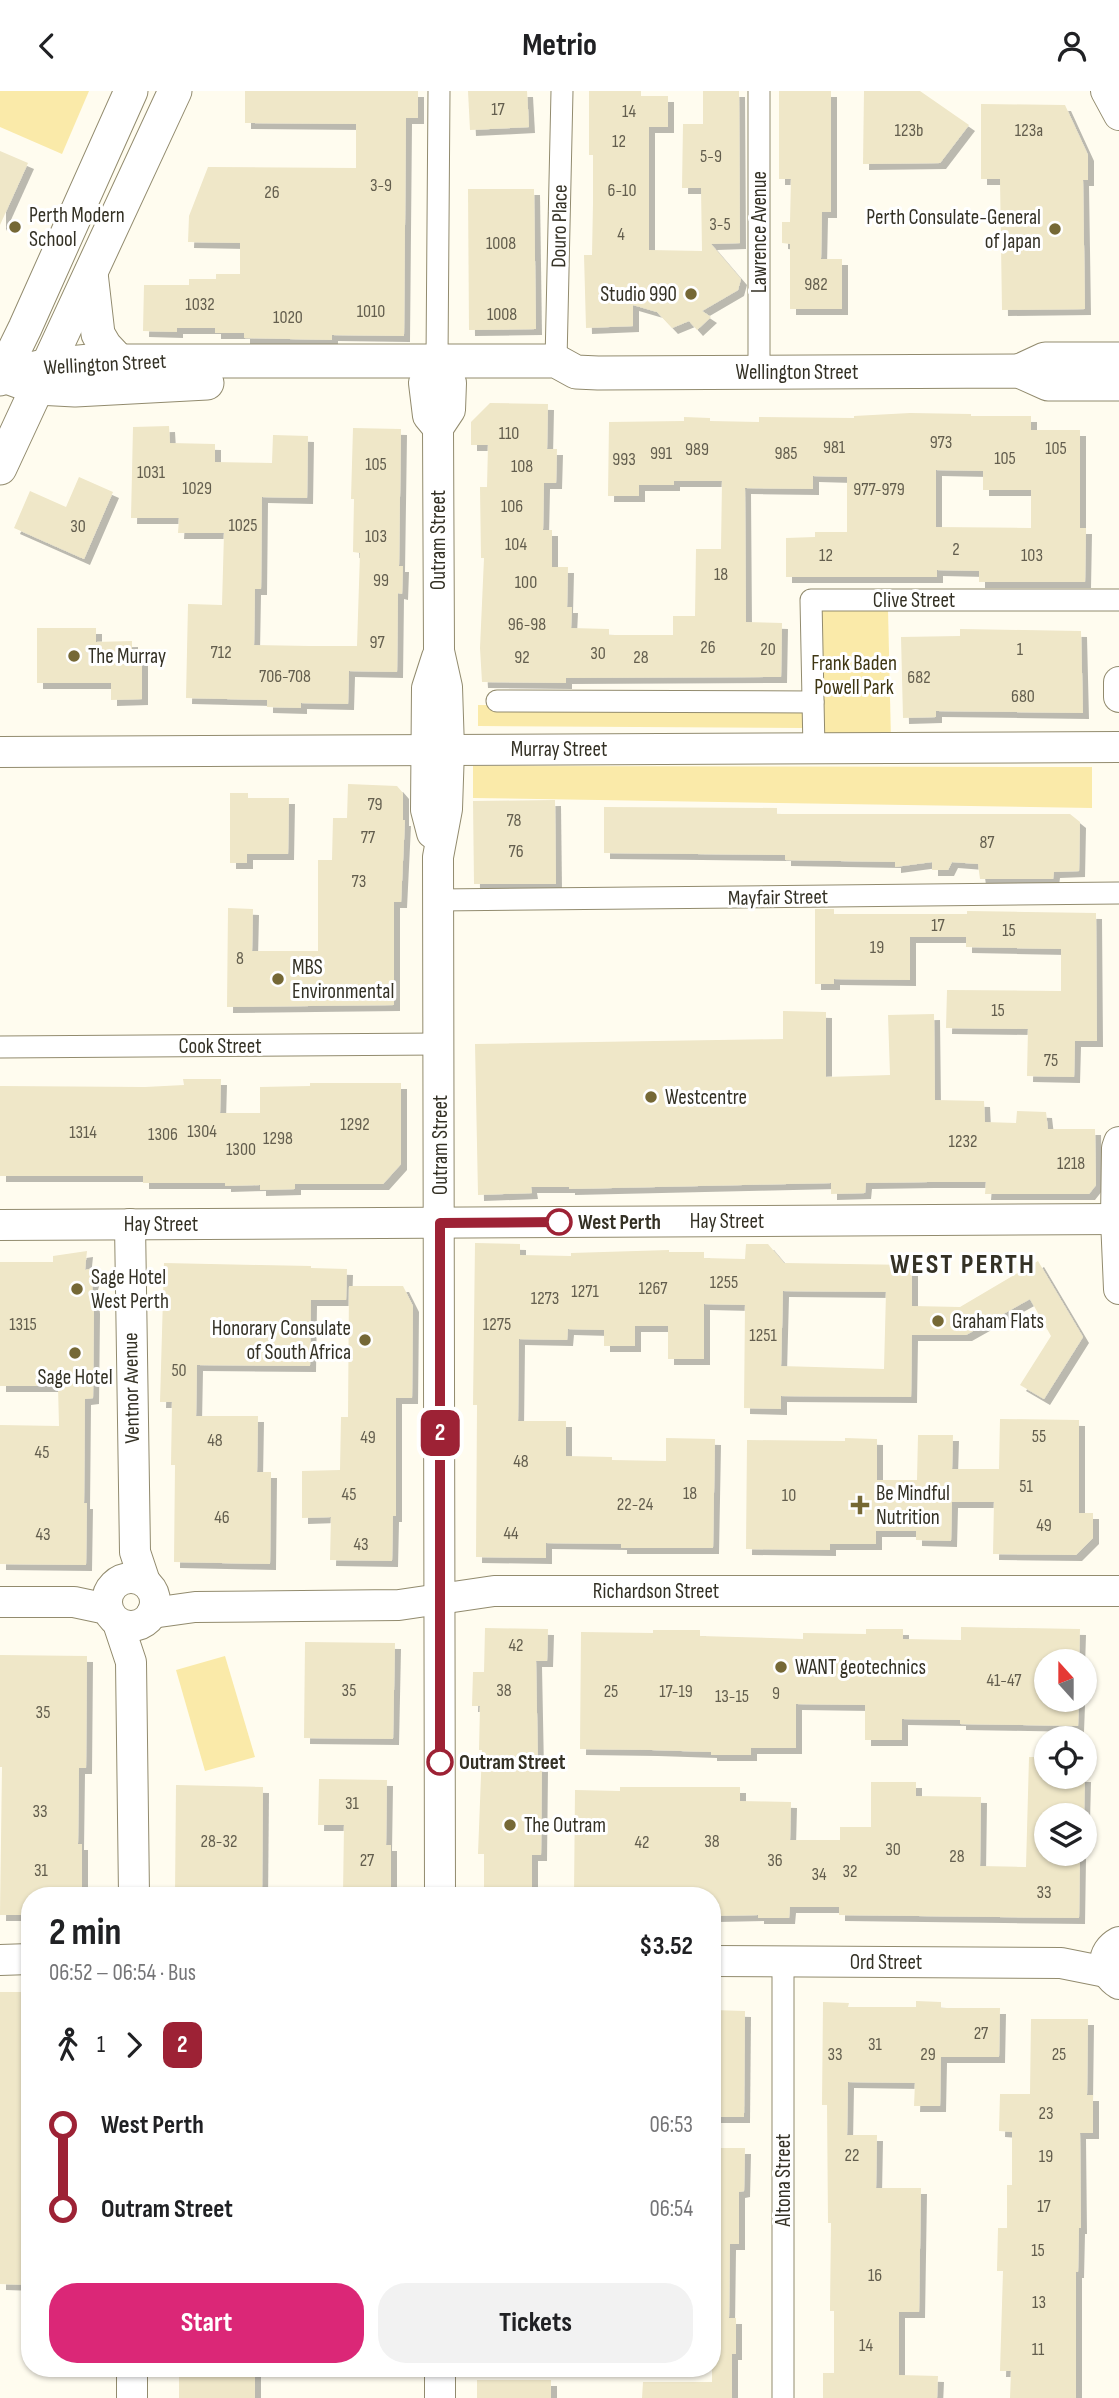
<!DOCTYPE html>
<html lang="en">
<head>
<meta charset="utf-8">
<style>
	:root { --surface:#fff; --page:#f2f2f2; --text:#202124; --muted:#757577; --accent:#db2777 }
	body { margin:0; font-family:"Sofia Sans Condensed",sans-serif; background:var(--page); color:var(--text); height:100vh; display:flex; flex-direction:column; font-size:26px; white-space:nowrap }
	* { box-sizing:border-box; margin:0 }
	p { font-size:23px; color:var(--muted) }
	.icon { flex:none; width:38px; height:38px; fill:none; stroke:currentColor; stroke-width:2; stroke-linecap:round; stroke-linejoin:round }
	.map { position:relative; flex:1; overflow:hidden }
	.drawer { position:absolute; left:21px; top:1796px; width:700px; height:490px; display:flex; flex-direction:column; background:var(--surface); border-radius:28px; box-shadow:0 2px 5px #0004 }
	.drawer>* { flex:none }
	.badge { padding:0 14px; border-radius:10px; font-size:24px; line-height:46px }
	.needle { width:46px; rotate:339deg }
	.controls { position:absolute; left:1034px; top:1558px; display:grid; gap:14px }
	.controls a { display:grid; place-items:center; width:63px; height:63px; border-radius:50%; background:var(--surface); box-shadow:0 2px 5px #0004; font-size:35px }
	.map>.badge { position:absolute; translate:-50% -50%; box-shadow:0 0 0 4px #fff }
	.legs { display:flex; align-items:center; gap:10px; height:77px; padding:0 28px; font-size:23px }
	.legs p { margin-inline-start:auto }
	.summary { display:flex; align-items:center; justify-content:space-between; height:119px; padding:0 28px }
	h1 { font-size:38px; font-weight:700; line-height:52px }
	.primary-button { display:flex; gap:14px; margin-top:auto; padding:14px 28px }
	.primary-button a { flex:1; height:80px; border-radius:28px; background:var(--accent); color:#fff; font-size:28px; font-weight:700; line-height:80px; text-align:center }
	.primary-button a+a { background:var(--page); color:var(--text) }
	ul { padding:0 28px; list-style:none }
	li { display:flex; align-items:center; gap:24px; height:84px; font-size:26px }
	li i { display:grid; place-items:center; width:10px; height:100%; margin:0 9px; background:currentColor }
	li i::after { content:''; width:18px; height:18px; margin:-9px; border:5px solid; border-radius:50%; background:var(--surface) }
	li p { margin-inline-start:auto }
	li:first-child i { background:linear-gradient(#0000 50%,currentColor 0) }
	li:last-child i { background:linear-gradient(currentColor 50%,#0000 0) }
	header { display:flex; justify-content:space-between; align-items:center; height:91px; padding:0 28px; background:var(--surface); font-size:32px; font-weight:700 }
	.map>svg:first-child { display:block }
	.green { fill:#faeaa9 }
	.building { fill:#efe7c8; fill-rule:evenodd; filter:url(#shadow) }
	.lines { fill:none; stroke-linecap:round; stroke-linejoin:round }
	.street-casing { stroke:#928b6e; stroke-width:23 }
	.secondary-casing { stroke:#928b6e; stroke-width:32 }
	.primary-casing { stroke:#928b6e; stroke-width:35 }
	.street { stroke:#fff; stroke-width:21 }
	.secondary { stroke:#fff; stroke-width:30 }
	.primary { stroke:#fff; stroke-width:33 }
	.line-1-casing { stroke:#fff; stroke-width:16 }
	.line-1 { stroke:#9d2235; stroke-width:10 }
	.poi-dot { fill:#756835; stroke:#fff; stroke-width:2.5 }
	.stop-1-dot { fill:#fff; stroke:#9d2235; stroke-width:3.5 }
	.labels { text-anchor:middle; stroke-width:6; stroke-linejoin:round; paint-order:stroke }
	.number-label { font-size:18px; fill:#635e4e }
	.poi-label { font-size:21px; fill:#343125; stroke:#fff; text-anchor:start }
	.street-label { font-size:21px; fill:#343125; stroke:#fff }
	.park-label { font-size:21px; fill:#3f3613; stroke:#fff }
	.stop-label { font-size:21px; font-weight:bold; fill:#343125; stroke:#fff; text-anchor:start }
	.district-label { font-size:28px; font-weight:bold; letter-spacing:2px; fill:#343125; stroke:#fff }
</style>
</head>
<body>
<header><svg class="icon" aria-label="back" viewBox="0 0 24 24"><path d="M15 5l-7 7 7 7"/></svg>Metrio<svg class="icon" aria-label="person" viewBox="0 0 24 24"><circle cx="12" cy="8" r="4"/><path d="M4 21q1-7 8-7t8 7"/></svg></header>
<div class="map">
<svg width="1119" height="2307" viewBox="0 0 1119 2307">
	<defs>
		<filter id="shadow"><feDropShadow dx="6" dy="6" stdDeviation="0" flood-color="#0004"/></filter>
	</defs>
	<rect width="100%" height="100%" fill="#fffcef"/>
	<g class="green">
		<path d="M0,0H89L62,63L0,36Z"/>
		<path d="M817,517L888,518L891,650H819Z"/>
		<path d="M478,614L803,617V637L478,635Z"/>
		<path d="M473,675L1092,676V717L473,707Z"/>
		<path d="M225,1565L255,1666L205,1680L176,1579Z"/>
	</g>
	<g class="building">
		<path d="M245,0H418V27H406L404,245L332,244V249L244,247V242H215V237H177V241L143,240L144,194H189V188H216V183H240V152L188,151L189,125L208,76L356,77V33L245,32Z"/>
		<path d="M468,0H527L529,36L470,39Z"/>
		<path d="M589,0H641V5H668V36H649V159L702,160L701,97H682L683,33H703V0H739L740,152L711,153L741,188L738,199L702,220L711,226L697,239L689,230L672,237L657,221L633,214V235L586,237L584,164H592L593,112V64H589Z"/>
		<path d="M779,0H831V121H822L821,168H842V218H790V153L782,152V131H790L791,88H779Z"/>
		<path d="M864,0H920L969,34L940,72L863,73Z"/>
		<path d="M981,13L1065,14L1088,64V89H1083L1085,218L1002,219L1000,88H981Z"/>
		<path d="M0,60L28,72L0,134Z"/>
		<path d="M468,98H534L536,238L469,239Z"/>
		<path d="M490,312L548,313L547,358H557L556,392H544L543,439H552V476H568L567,516H572L571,537L609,538V544H673V525H695L696,458H721L722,390H674V394H639V405H608L609,331L684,330V326L710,327V330L759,331V326L854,327V325L910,322L971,323V325H1031V339H1080V437H1086L1085,491H979V480L937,479V486H786V447L815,446V441H847V386L813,385V398L745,397L746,531L782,532L781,586L566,587V592L482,591L480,557L484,467H481L480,396H487L488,354H471V331ZM936,379L983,380V399H1031V437L936,436Z"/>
		<path d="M169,335L170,352L215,353V371L272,372L273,344L308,345L307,407L262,406L261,498H255L254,554L310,555H357L360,462L353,461L354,408H351L353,337L401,338L399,475H403L402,503L398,502L397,581L349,580L348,613L301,612V617L267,616V609L186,607L188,513L222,514L224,442H178L179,427H131L133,336Z"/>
		<path d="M79,386L113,401L84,468L14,437L30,400L66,416Z"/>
		<path d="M37,537H96V551L132,550V559H140V564H142V608L111,609V592H37Z"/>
		<path d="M960,538L1081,540L1083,622L936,620V626L903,627L901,546L960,545Z"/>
		<path d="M348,693L397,695L403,702V729H405L401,811H394V914L227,916L228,817L253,818L252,860H318V769H332L333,727H347Z"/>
		<path d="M230,702H248V707H289L288,763H247V772H230Z"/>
		<path d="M555,709L556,793H474L473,710Z"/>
		<path d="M604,716L777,717V723H1070L1080,731L1079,780L1054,781L1053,788H980L978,773L952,771L948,779H932V771L895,776V771L785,769V764L604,762Z"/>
		<path d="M815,818H834V823H967V820L1096,822L1097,950H1075L1074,986L1027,985L1028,938L946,937L947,899L1061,900V858L966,856V846H910V889L834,888V893H815Z"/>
		<path d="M783,920L826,921V986L890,984L888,924L934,923L935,1009L984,1010L985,1031L1016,1032L1017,1020L1046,1021L1048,1038H1095L1096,1094L1089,1103H985L986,1091H928L866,1092L865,1102L831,1103V1092L569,1098V1096H531L532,1102L478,1104L475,953L783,948Z"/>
		<path d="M183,988H221L220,1022H260V996L310,995V992H401V1073L383,1093H295V1098L260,1099V1094L225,1095V1092H143V1085H0V995L145,996L184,994Z"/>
		<path d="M475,1152L520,1153V1164L571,1165V1162L669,1159V1161H704V1167L745,1168L746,1153H768L784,1172L912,1174V1215L960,1216L1038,1170L1083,1246L1044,1308L1020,1294L1051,1245L1030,1208L966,1244H912L911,1306L781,1305V1318L744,1317L745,1214L704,1213V1268H668V1235H635V1255H604V1239L568,1238L567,1249L519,1248L518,1330H566V1365L612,1366V1369L666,1370V1347L715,1348L713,1457H621V1453L546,1452V1467L476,1466L477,1314H473ZM783,1200L886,1201L884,1278L781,1275Z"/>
		<path d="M87,1160L85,1179L97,1176L92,1193L94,1217L93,1307L85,1308L84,1412H87L86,1474L0,1473V1334L59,1335L58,1295H0V1171H53V1165Z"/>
		<path d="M164,1172L311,1175V1177L347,1178L346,1209H311L310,1275L197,1274L196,1325H258L257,1381H271L270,1473L174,1471L175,1374H171L172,1311H160Z"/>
		<path d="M349,1195H403L413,1215L412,1307H396V1425H393L392,1470L330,1469L331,1426L302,1427V1380L340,1379L341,1326H348Z"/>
		<path d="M1000,1328L1079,1329V1422H1093V1447L1076,1464L993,1463L994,1411H952L951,1450L916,1449V1440H876V1453H830V1459L746,1458L747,1349L845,1350V1347L877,1348V1389H917L918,1344H953L952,1378H999Z"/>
		<path d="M961,1536L1080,1538L1079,1570H1046V1608H1079L1078,1635L960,1633V1629L902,1628V1649H865V1614L796,1613V1657H751V1664H711V1661L652,1659L580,1658L581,1541L653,1542V1539H700V1545L803,1548V1542L866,1543V1538H903V1548L961,1549Z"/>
		<path d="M485,1537L548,1538L547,1570H536L538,1673H542L541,1764H532V1799L484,1798V1763H478L482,1659H479L480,1615H472L473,1581H484Z"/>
		<path d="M305,1551L395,1552L393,1648L304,1647Z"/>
		<path d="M0,1564L87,1565L86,1677H79L78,1753H82V1804H30V1824H0L2,1676H0Z"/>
		<path d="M1029,1666H1046V1685H1085L1084,1724H1046V1762H1080L1079,1827L839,1824V1816H790L789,1827H758V1824L712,1825V1804H574L575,1699L620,1700V1696H740V1710L791,1711L790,1749H840V1736H871V1691H916V1705L981,1706L980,1775L1026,1776Z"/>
		<path d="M319,1688L387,1689L386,1754H391V1804H343L344,1734H318Z"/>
		<path d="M176,1694L263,1696L262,1804H175Z"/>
		<path d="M0,1901H30V2194L0,2193Z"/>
		<path d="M916,1910L941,1911V1917H1000L999,1966H941L940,2015H914L915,1992L848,1991L847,2044H877L876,2097H921L919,2221H899V2284L938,2285L937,2307H823V2282H834V2220H830L831,2132H828L827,2014H822L823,1911L849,1912L848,1916H916Z"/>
		<path d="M712,1919L745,1920L744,2026H712Z"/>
		<path d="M1031,1928H1088L1087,2004H1093V2042H1080L1081,2137H1079L1078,2181H1076V2307H1010L1011,2280H1000L1003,2180H997L998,2137H1007V2094H1012V2041L999,2040L1000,2003H1030Z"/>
		<path d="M712,2057H745L744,2100L739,2101V2153H730L729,2227H736V2263H732V2307H642L643,2291H712Z"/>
		<rect x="179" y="2277" width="76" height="30"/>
		<rect x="477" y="2289" width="74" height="18"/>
	</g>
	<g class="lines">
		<g class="street-casing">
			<g id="street">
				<path d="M759,0V281"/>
				<path d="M437,269L439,0"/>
				<path d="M556,270L562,0"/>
				<path d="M497,610L813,611"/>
				<path d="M814,659L811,509H1119"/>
				<path d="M438,809L1119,802"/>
				<path d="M0,956L439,953"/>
				<path d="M783,2307V1870"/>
			</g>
		</g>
		<g class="secondary-casing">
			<g id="secondary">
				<path d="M1106,0L1119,24"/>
				<path d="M424,292L428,325L438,337"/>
				<path d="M1119,591V606"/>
				<path d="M0,661L1119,656"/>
				<path d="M432,742L426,719L427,597L437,566"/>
				<path d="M1119,1051L1117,1057L1116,1128L1119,1198"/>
				<path d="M130,1133L135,1461L145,1491"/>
				<path d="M0,1134L1119,1128"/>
				<circle cx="131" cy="1511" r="24"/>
				<path d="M0,1511H74L107,1518"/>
				<path d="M152,1522L195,1516L399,1514L494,1500H1119"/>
				<path d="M118,1532L131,1571L134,1804"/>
				<path d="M440,1804L438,766L447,718L449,658L447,596L439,560L438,337L450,319L451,292"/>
				<path d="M0,1869L30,1868"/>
				<path d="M712,1870L1061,1872L1106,1881"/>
				<path d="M1119,1893C1101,1882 1100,1861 1119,1851"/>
				<path d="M132,2277V2307"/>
				<path d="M440,2277V2307"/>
			</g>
		</g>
		<g class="primary-casing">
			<g id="primary">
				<path d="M91,182L98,243L105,255L119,270"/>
				<path d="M1019,280L1045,268H1119"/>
				<path d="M0,285L48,274L90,270H556L576,281L598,282L1019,280L1048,293H1119"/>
				<path d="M7,286L37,297L75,299L207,292"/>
				<path d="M0,288L25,237L131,0"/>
				<path d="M0,377L175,0"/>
			</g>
		</g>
		<use href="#street" class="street"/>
		<use href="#secondary" class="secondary"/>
		<use href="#primary" class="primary"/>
	</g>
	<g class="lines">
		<g class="line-1-casing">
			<path id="line-1" d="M440,1671V1132L559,1131"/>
		</g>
		<use href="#line-1" class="line-1"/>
	</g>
	<g class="poi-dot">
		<circle cx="15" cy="136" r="7"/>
		<circle cx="1055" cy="138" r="7"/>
		<circle cx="691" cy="203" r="7"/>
		<circle cx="74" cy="565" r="7"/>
		<circle cx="278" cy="888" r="7"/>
		<circle cx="651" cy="1006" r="7"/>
		<circle cx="77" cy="1198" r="7"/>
		<circle cx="938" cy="1230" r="7"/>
		<circle cx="365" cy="1249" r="7"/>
		<circle cx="75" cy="1262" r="7"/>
		<path d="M856.5 1403.5h7v7h7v7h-7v7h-7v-7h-7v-7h7z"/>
		<circle cx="781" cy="1576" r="7"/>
		<circle cx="510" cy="1734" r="7"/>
	</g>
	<g class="stop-1-dot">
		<circle cx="559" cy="1131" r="12"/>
		<circle cx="440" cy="1671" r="12"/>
	</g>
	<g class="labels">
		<g class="number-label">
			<text x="498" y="24">17</text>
			<text x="629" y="26">14</text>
			<text x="909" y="45">123b</text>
			<text x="1029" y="45">123a</text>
			<text x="619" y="56">12</text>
			<text x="711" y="71">5-9</text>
			<text x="381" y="100">3-9</text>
			<text x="622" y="105">6-10</text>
			<text x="272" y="107">26</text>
			<text x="720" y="139">3-5</text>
			<text x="621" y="149">4</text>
			<text x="501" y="158">1008</text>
			<text x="816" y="199">982</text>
			<text x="200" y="219">1032</text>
			<text x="371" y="226">1010</text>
			<text x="502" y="229">1008</text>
			<text x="288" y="232">1020</text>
			<text x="509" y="348">110</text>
			<text x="941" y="357">973</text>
			<text x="834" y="362">981</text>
			<text x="1056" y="363">105</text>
			<text x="697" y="364">989</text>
			<text x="661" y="368">991</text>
			<text x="786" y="368">985</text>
			<text x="1005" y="373">105</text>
			<text x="624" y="374">993</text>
			<text x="376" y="379">105</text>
			<text x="522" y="381">108</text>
			<text x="151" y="387">1031</text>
			<text x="197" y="403">1029</text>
			<text x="879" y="404">977-979</text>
			<text x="512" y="421">106</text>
			<text x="243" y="440">1025</text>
			<text x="78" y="441">30</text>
			<text x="376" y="451">103</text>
			<text x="516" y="459">104</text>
			<text x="956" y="464">2</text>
			<text x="826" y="470">12</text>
			<text x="1032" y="470">103</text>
			<text x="721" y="489">18</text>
			<text x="381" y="495">99</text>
			<text x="526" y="497">100</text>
			<text x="527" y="539">96-98</text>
			<text x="377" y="557">97</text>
			<text x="708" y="562">26</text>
			<text x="768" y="564">20</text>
			<text x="1020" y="564">1</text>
			<text x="221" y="567">712</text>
			<text x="598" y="568">30</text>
			<text x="522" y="572">92</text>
			<text x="641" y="572">28</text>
			<text x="285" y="591">706-708</text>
			<text x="919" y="592">682</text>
			<text x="1023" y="611">680</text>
			<text x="375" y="719">79</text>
			<text x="514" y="735">78</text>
			<text x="368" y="752">77</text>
			<text x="987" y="757">87</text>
			<text x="516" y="766">76</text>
			<text x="359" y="796">73</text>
			<text x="938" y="840">17</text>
			<text x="1009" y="845">15</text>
			<text x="877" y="862">19</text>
			<text x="240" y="873">8</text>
			<text x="998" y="925">15</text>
			<text x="1051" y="975">75</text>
			<text x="355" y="1039">1292</text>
			<text x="202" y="1046">1304</text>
			<text x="83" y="1047">1314</text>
			<text x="163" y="1049">1306</text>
			<text x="278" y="1053">1298</text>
			<text x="963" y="1056">1232</text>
			<text x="241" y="1064">1300</text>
			<text x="1071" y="1078">1218</text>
			<text x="724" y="1197">1255</text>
			<text x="653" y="1203">1267</text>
			<text x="585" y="1206">1271</text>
			<text x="545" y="1213">1273</text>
			<text x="23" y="1239">1315</text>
			<text x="497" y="1239">1275</text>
			<text x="763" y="1250">1251</text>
			<text x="179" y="1285">50</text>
			<text x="1039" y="1351">55</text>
			<text x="368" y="1352">49</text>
			<text x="215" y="1355">48</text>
			<text x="42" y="1367">45</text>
			<text x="521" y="1376">48</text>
			<text x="1026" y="1401">51</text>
			<text x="690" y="1408">18</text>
			<text x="349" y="1409">45</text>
			<text x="789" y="1410">10</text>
			<text x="635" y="1419">22-24</text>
			<text x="222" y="1432">46</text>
			<text x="1044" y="1440">49</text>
			<text x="511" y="1448">44</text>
			<text x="43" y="1449">43</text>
			<text x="361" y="1459">43</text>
			<text x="516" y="1560">42</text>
			<text x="1004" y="1595">41-47</text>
			<text x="349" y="1605">35</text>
			<text x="504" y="1605">38</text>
			<text x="611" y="1606">25</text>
			<text x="676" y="1606">17-19</text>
			<text x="776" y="1608">9</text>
			<text x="732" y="1611">13-15</text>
			<text x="43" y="1627">35</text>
			<text x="352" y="1718">31</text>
			<text x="40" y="1726">33</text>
			<text x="219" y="1756">28-32</text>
			<text x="712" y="1756">38</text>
			<text x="642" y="1757">42</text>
			<text x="893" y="1764">30</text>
			<text x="957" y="1771">28</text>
			<text x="367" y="1775">27</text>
			<text x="775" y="1775">36</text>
			<text x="41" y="1785">31</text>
			<text x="850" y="1786">32</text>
			<text x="819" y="1789">34</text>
			<text x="1044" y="1807">33</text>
			<text x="981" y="1948">27</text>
			<text x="875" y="1959">31</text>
			<text x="835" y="1969">33</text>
			<text x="928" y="1969">29</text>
			<text x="1059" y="1969">25</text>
			<text x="1046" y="2028">23</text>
			<text x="852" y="2070">22</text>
			<text x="1046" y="2071">19</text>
			<text x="1044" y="2121">17</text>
			<text x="1038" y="2165">15</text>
			<text x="875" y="2190">16</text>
			<text x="1039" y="2217">13</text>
			<text x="866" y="2260">14</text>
			<text x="1038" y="2264">11</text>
		</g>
		<g class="poi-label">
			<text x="29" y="131">Perth Modern<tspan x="29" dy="24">School</tspan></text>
			<text x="1041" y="133" text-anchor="end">Perth Consulate-General<tspan x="1041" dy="24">of Japan</tspan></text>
			<text x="677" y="210" text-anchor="end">Studio 990</text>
			<text x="88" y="572">The Murray</text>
			<text x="292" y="883">MBS<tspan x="292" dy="24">Environmental</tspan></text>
			<text x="665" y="1013">Westcentre</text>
			<text x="91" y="1193">Sage Hotel<tspan x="91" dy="24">West Perth</tspan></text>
			<text x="952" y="1237">Graham Flats</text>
			<text x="351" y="1244" text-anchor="end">Honorary Consulate<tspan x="351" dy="24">of South Africa</tspan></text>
			<text x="75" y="1293" text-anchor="middle">Sage Hotel</text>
			<text x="876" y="1409">Be Mindful<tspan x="876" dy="24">Nutrition</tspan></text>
			<text x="795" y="1583">WANT geotechnics</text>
			<text x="524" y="1741">The Outram</text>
		</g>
		<g class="street-label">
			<text transform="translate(559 135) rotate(-89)" y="7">Douro Place</text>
			<text transform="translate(759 141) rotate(-90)" y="7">Lawrence Avenue</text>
			<text transform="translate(105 273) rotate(-3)" y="7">Wellington Street</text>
			<text x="797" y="288">Wellington Street</text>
			<text transform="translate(438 449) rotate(-90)" y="7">Outram Street</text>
			<text x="914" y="516">Clive Street</text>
			<text x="559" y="665">Murray Street</text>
			<text transform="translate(778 806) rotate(-1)" y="7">Mayfair Street</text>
			<text x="220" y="962">Cook Street</text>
			<text transform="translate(440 1054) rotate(-90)" y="7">Outram Street</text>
			<text x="727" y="1137">Hay Street</text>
			<text x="161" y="1140">Hay Street</text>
			<text transform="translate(131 1297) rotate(-91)" y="7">Ventnor Avenue</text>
			<text x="656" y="1507">Richardson Street</text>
			<text x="886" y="1878">Ord Street</text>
			<text transform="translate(783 2089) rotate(-90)" y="7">Altona Street</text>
		</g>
		<g class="park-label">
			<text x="854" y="579">Frank Baden<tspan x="854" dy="24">Powell Park</tspan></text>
		</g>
		<g class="stop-label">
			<text x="578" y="1138">West Perth</text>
			<text x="459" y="1678">Outram Street</text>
		</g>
		<g class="district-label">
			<text x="963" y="1182">WEST PERTH</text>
		</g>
	</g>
</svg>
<div class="controls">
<a><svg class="needle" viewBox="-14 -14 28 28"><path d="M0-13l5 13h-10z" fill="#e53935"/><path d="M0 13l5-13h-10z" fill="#757577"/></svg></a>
<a><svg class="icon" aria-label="locate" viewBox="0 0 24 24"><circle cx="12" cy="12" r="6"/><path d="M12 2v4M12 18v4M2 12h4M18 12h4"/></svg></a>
<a><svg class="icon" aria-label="layers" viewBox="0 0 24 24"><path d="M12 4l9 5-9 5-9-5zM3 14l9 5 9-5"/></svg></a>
</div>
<b class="badge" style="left:440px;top:1342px;background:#9d2235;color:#fff">2</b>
<section class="drawer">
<div class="summary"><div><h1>2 min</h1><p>06:52 – 06:54 · Bus</p></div><b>$3.52</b></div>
<div class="legs"><svg class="icon" aria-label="walk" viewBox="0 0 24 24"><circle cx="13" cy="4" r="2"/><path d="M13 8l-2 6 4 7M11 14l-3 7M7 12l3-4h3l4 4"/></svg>1<svg class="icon" aria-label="forward" viewBox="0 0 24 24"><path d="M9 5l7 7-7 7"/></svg><b class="badge" style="background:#9d2235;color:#fff">2</b></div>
<ul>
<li><i style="color:#9d2235"></i><b>West Perth</b><p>06:53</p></li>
<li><i style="color:#9d2235"></i><b>Outram Street</b><p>06:54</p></li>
</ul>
<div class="primary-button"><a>Start</a><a>Tickets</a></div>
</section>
</div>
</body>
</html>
